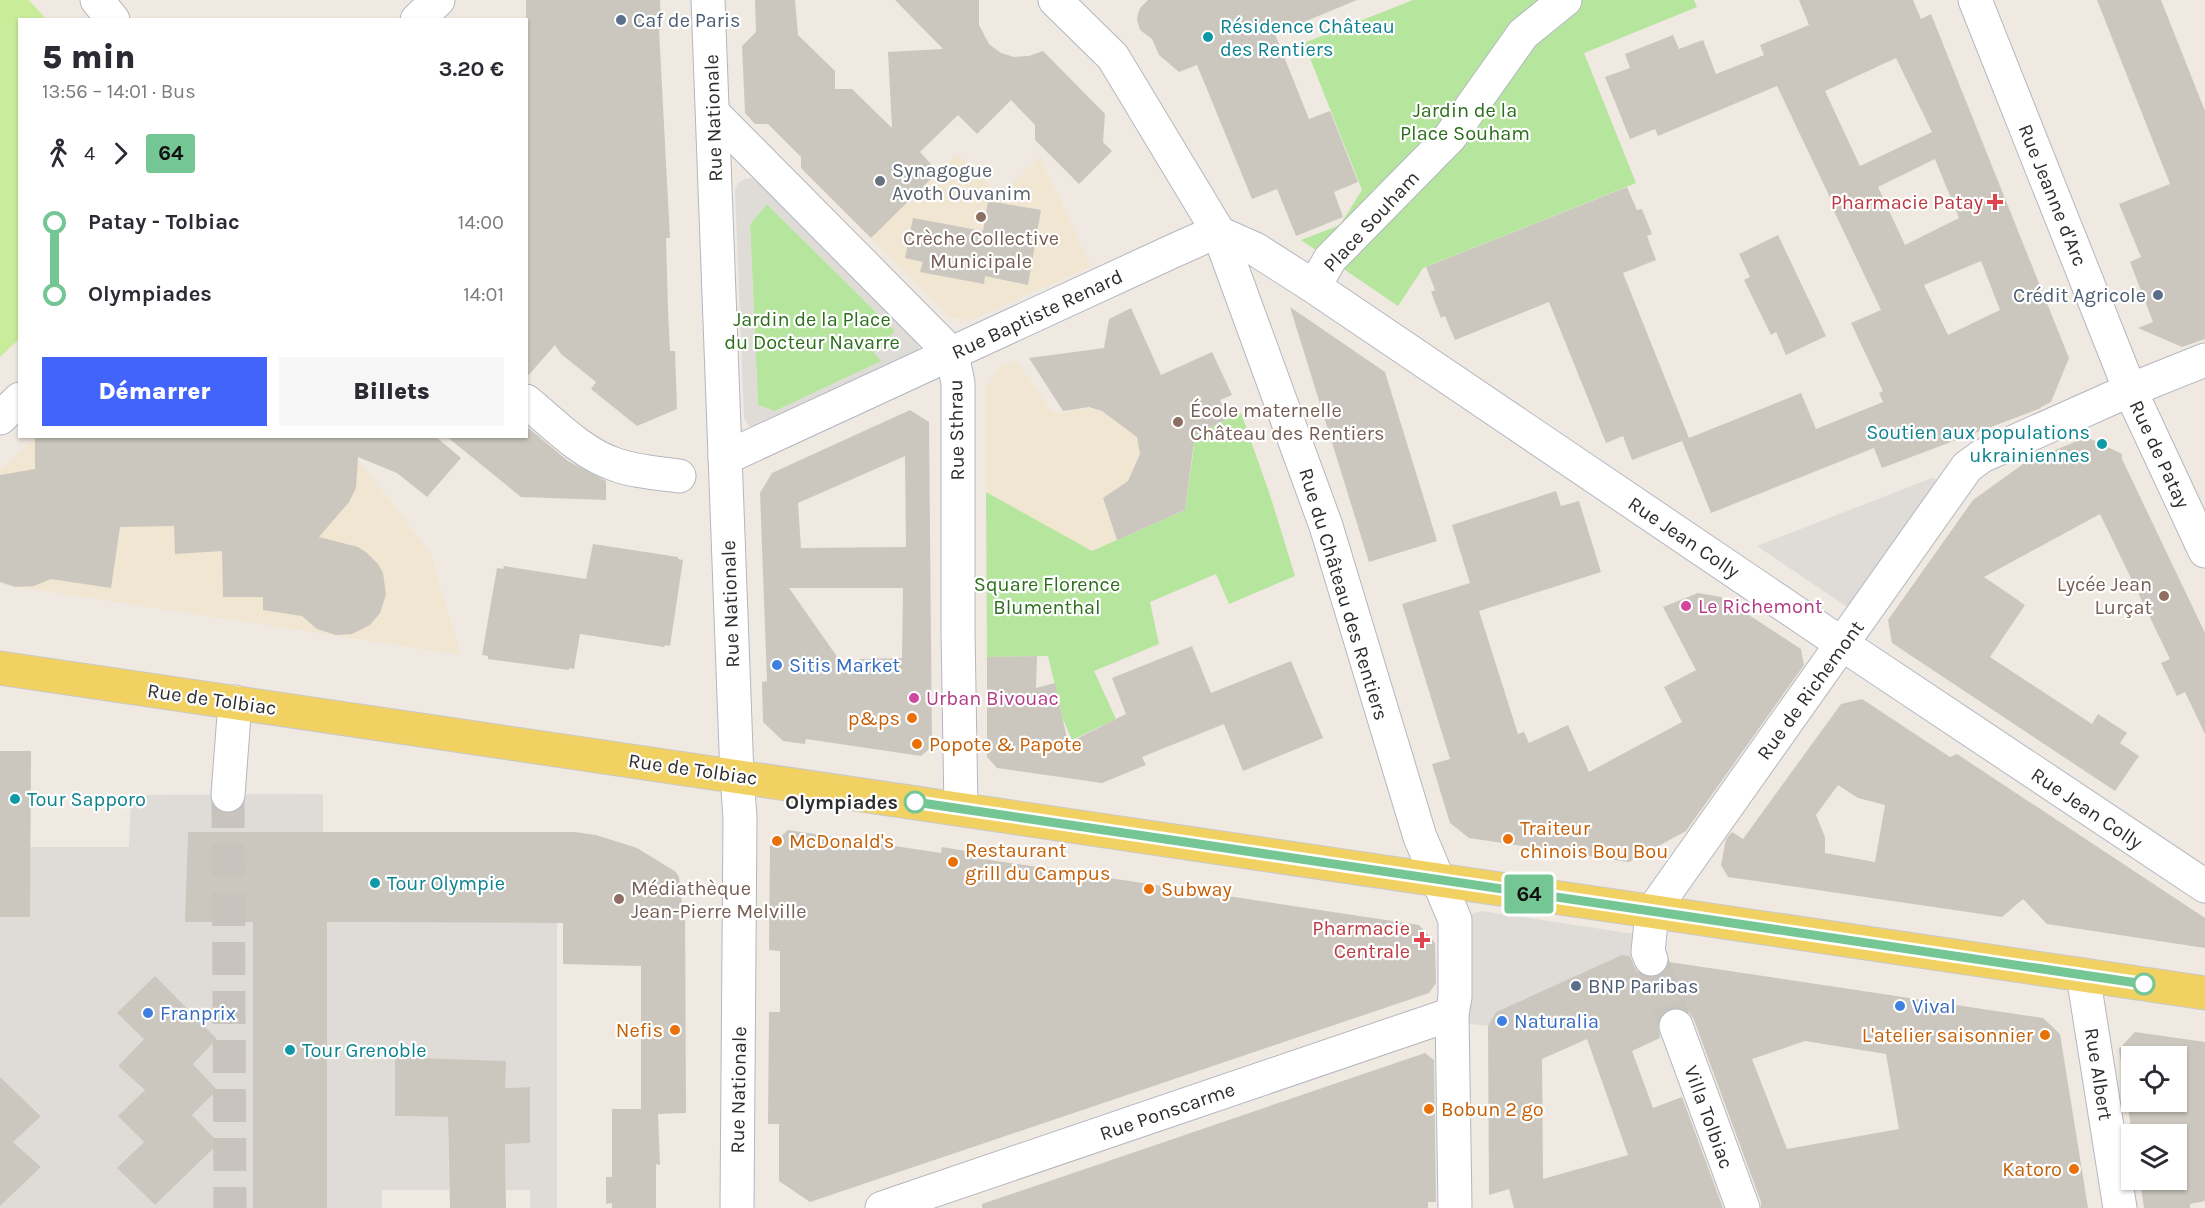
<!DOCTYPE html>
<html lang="fr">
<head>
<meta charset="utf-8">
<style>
	:root { --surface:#fff; --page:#f7f7f7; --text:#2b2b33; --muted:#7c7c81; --accent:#4264fb }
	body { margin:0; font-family:Karla,sans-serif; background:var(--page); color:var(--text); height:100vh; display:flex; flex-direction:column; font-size:22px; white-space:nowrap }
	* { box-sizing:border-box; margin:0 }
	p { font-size:20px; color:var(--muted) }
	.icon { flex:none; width:33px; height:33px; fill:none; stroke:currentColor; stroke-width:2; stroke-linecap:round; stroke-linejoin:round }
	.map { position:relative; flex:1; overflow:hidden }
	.sheet { position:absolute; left:18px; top:18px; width:510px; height:420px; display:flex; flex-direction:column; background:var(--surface); border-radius:0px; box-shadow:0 2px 4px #0004 }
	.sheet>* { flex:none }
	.badge { padding:0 12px; border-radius:4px; font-size:21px; line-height:39px }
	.fabs { position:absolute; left:2121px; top:1046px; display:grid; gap:12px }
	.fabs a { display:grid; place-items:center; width:66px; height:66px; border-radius:0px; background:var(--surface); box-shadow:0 2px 4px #0004; font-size:30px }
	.map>.badge { position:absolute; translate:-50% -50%; box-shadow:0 0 0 3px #fff }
	.legs { display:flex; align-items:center; gap:9px; height:66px; padding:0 24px; font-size:20px }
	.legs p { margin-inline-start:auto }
	.head { display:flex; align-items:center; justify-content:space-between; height:102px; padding:0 24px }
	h1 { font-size:33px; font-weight:800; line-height:45px }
	.action { display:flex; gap:12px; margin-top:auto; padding:12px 24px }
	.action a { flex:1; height:69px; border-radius:0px; background:var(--accent); color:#fff; font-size:24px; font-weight:800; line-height:69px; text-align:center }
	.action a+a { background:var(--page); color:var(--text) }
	ul { padding:0 24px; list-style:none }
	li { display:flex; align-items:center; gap:21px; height:72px; font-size:22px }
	li i { display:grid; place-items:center; width:9px; height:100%; margin:0 8px; background:currentColor }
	li i::after { content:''; width:15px; height:15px; margin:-8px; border:4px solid; border-radius:50%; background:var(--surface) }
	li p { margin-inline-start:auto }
	li:first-child i { background:linear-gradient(#0000 50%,currentColor 0) }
	li:last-child i { background:linear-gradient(currentColor 50%,#0000 0) }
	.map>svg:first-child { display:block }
	.education { fill:#f0e6d1 }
	.green { fill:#b6e59e }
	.pitch { fill:#c9ec9a }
	.plaza { fill:#dfdcd8; fill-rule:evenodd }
	.building { fill:#cbc7bf; fill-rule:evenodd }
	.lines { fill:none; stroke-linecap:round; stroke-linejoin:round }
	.minor-tunnel { stroke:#c8c4bd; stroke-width:33; stroke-dasharray:33 16; stroke-linecap:butt }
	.minor-casing { stroke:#b4b7c1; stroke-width:35 }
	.major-casing { stroke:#c9c9c9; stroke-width:35 }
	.minor { stroke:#fff; stroke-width:33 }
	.major { stroke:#f2d163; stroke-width:33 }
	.line-1-casing { stroke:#fff; stroke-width:14 }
	.line-1 { stroke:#75c695; stroke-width:9 }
	.service-dot { fill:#5c6f8a; stroke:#fff; stroke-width:2 }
	.culture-dot { fill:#0f9aa8; stroke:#fff; stroke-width:2 }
	.worship-dot { fill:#6b7280; stroke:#fff; stroke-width:2 }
	.health-dot { fill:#e0444e; stroke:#fff; stroke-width:2 }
	.education-dot { fill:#8d6e63; stroke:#fff; stroke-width:2 }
	.hotel-dot { fill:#d1479c; stroke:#fff; stroke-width:2 }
	.shop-dot { fill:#3f7fe0; stroke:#fff; stroke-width:2 }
	.food-dot { fill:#e8710a; stroke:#fff; stroke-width:2 }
	.stop-1-dot { fill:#fff; stroke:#75c695; stroke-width:3 }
	.labels { text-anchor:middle; stroke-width:4.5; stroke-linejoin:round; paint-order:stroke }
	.service-label { font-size:20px; fill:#4e5e75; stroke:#fff; text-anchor:start }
	.culture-label { font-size:20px; fill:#0d838f; stroke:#fff; text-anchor:start }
	.park-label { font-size:20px; fill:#2c6e1b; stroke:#fff }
	.street-label { font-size:20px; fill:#2e2e2e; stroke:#fff }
	.worship-label { font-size:20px; fill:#5b616d; stroke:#fff; text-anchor:start }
	.health-label { font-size:20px; fill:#be3a42; stroke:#fff; text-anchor:end }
	.education-label { font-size:20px; fill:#785e54; stroke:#fff; text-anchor:start }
	.hotel-label { font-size:20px; fill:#b23c85; stroke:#fff; text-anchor:start }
	.shop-label { font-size:20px; fill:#366cbe; stroke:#fff; text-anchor:start }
	.food-label { font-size:20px; fill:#c56008; stroke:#fff; text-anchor:start }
	.stop-label { font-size:20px; font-weight:bold; fill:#2e2e2e; stroke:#fff; text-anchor:end }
</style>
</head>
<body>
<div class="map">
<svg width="2205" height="1208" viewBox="0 0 2205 1208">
	<rect width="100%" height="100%" fill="#efe9e1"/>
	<g class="education">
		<path d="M957,153L1000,195L1040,157L1091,266L971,320L949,317L871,238Z"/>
		<path d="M1016,360L1053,413H1065L1072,410L1093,408L1135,425L1140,454L1128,481L1103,498L1117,540L1091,551L986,492L985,389L998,369Z"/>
		<path d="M35,437H340L430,552L461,655L0,584V471Z"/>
	</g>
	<g class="green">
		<path d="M1413,0H1694L1697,7L1584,53L1636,183L1423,268L1398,306L1301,240L1340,225L1362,190L1304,43Z"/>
		<path d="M767,204L895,331L874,353L882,361L775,411L758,405L750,224Z"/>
		<path d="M1241,413L1270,495L1295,576L1229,604L1216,574L1150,602L1159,644L1094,671L1116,719L1072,740L1063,719L1048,656L987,657L986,492L1092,551L1185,510L1194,447L1188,435L1203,431Z"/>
	</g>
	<path class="pitch" d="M0,0H29L46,19L20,20L19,339L0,357Z"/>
	<g class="plaza">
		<path d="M751,178L757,180L916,339L919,346V353L755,429L748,425L744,418L735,190L738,183L745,179ZM767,204L895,331L874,353L881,361L775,411L758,405L750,224Z"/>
		<path d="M1932,478L1940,480L1856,613L1757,546Z"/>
		<path d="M323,794V832H188L186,922H253V1208H0V1202L2,1204L41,1167L13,1142L41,1115L3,1080L0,1082V917L30,847H129L131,795ZM155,977L217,1039L193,1064L217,1090L192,1115L219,1143L155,1205L117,1168L144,1142L119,1116L145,1090L118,1066L144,1039Z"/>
		<path d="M1482,911L1635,934L1636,957L1623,955L1496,1012L1488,1026L1462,1023L1468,918L1472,914Z"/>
		<path d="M327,922L557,923V1208H530V1190H506L505,1144L530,1143V1087L505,1088V1061L395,1057V1116L448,1117L449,1190H382V1208H327Z"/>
	</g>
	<g class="building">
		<path d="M526,0H660L661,30H659L670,238H666L668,310L670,351H675L677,409L637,426L591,389L596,382L561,354L555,345L526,378Z"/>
		<path d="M755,0H795L798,35L835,71V89H852L892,128L888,52L943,49L895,0H979V25L989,44L1001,53L1014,57L1029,56L1043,51L1105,114L1103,142L1112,151L1079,184L1035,140V125L1011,100L977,134L958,115L920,152L938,172L871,238L801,168V157L768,124H755L745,113L742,46L756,32Z"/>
		<path d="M1148,0H1357L1275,34L1309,119L1330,111L1358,182L1334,192L1343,217L1296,236L1277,189L1252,199L1197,65L1179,72L1159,55L1152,39L1140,30L1137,20L1138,14L1140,8Z"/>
		<path d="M1799,0H1913L1921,19L1931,14L2069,358L2051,402L2041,407V408L1882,468L1874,448L1711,513L1682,441L1632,460L1623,436L1606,443L1549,302L1455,340L1445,316L1441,318L1431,292L1435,290L1426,267L1627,187L1637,210L1642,209L1652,234L1647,236L1656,260L1623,273L1689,438L1801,393L1816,429L1883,402L1879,393L1883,391L1851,323L1881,310L1833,209L1835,208L1777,86L1658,136L1655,129L1630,139L1605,77L1630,68L1625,54L1673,35L1679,49L1703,40L1716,74L1764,55L1760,45L1809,25ZM1896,58L1932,132L1860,166L1825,91ZM1935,159L1959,218L1905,245L1878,187ZM1981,261L2000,310L1948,335L1924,285Z"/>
		<path d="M2097,0H2161L2205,111V339L2182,347L2138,328L2153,322L2130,262L2141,257L2119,204L2170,184Z"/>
		<path d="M988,201L1041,210L1028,285L985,276L984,284L920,272L923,262L905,258L913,218L983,231Z"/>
		<path d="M1778,235L1826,336L1786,355L1776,332L1771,335L1744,280L1750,277L1739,254Z"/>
		<path d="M1290,307L1385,372L1437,541L1369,562Z"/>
		<path d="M1131,308L1161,375L1212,352L1232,395L1220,400L1228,419L1195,435L1185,510L1117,540L1103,498L1128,481L1140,454L1137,437L1102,411L1089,407L1063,411L1029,358L1104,348L1109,319Z"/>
		<path d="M910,410L929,422L932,747L921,756L806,739L805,744L783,741L763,722L762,682L767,681L760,493L772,473ZM905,456L906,547L801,548L798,503ZM789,588H903L902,658L860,659L845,668Z"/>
		<path d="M526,426L568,461L606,481V500L521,497L446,436H526Z"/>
		<path d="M35,436H435L461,458L427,497L397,473L358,457L356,488L349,502L319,537L358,547L367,553L378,564L383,573L386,594L380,613L370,625L352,634L336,635L317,629L302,616L263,610V597H223L222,551L175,554L174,526L120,527L111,588L51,579L34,586L15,587L0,582V475L35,469Z"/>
		<path d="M2087,437L2122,454V459L2205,633V734L2185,692L2177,696L2161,663L2170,659L2100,514L1984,577L2025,605L1990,657L2092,724L2098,714L2127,733L2120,743L2139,756L2115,791L1892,643L1888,620L1973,500L2026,462Z"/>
		<path d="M1556,491L1561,506L1579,501L1601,572L1479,611L1518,734L1524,732L1529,743L1568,725L1589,772L1682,722L1664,687L1696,670L1663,607L1698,593L1721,597L1801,649L1804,665L1686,831L1629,862L1469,838L1450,823L1432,764L1450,759L1402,604L1470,583L1452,525Z"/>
		<path d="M593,544L678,557V559L683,560L670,646L665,645L664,647L580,634L574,669L569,668V670L488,659V656L482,655L497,568L503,569L504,566L586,579Z"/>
		<path d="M1192,646L1211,693L1291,661L1323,738L1243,771L1224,724L1142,757L1146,765L1102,783L997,768L987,757V657L1037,656L1036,688L1055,683L1068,743L1126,714L1112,678Z"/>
		<path d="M1862,699L1950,757L1957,754L2205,918V948L2047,924L2023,899L2002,917L1728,877L1721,865L1726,839L1732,832L1743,839L1841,704ZM1838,785L1858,798L1885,805L1875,862L1825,853V837L1816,815Z"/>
		<path d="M0,751H31L30,917H0Z"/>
		<path d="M788,830L941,853L942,847L972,852L971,857L1419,925L1435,943L1436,983L1429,993L810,1202L779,1181V1124H768L769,1012H780V951L769,950L770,846Z"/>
		<path d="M188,832H575L596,835L637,848L676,872L679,877L682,903H685L686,1113L658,1114L660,1165L656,1164V1208H612V1203L606,1204V1177H612V1109H641V966L563,964V923L327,922V1208H253V922H185Z"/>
		<path d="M1622,955L1630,956L1634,966L1639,974L1648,977L1659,976L1666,970L1669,962L2043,1018L2060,1034L2088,1208H1761V1202L1694,1020L1688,1011L1679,1008L1669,1009L1661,1014L1658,1023L1660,1038L1632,1051L1653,1108L1682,1097L1723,1208H1514L1509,1189L1489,1195L1488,1026L1496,1012ZM1587,1039L1628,1155L1543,1179L1542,1059ZM1805,1041L1886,1054L1899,1129L1787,1149L1752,1059Z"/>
		<path d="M155,976L217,1039L193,1064L217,1090L192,1115L219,1143L155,1205L117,1168L144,1142L118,1116L145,1090L118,1066L144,1039L117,1013Z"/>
		<path d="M2135,1032L2205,1042V1201L2190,1204V1208H2144L2140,1179H2176V1134H2132L2119,1049ZM2132,1056H2176V1101H2132Z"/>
		<path d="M1425,1053L1434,1060L1436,1202H1428V1208H982V1204Z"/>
		<path d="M395,1057L506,1061L505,1088L530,1087V1143L505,1144L506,1208H450L448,1117L395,1116Z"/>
		<path d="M0,1077L41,1116L13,1142L41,1167L0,1206Z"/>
	</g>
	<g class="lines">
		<g class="minor-tunnel">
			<path d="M228,795L230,1208"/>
			<path d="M1651,959L1676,1026"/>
		</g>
		<g class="minor-casing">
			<g id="minor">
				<path d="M97,0L113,20"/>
				<path d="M708,0L737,776L740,818L737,1208"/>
				<path d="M1055,0L1113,57L1219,233L1326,526L1420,837L1455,920V997L1452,1014L1455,1208"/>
				<path d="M1975,0L2130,390L2205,551"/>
				<path d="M417,20L438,0"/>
				<path d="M713,113L952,354L958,383V631L961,809"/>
				<path d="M1219,233L1255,249L1313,286L1842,644L2205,886"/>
				<path d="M1318,280L1330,259L1450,137L1523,34L1565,0"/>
				<path d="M526,401C553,423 581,453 614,464C635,472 658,473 679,476"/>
				<path d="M0,418L20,399"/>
				<path d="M725,458L1173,251L1209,235L1219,233"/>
				<path d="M228,795L235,702"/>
				<path d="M1651,959L1648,952L1652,912L1967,467L1982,456L2130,390L2205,360"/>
				<path d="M2083,975L2120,1208"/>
				<path d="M1676,1026L1743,1208"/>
				<path d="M882,1208L1452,1014"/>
			</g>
		</g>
		<g class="major-casing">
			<path id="major" d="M0,668L2205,993"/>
		</g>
		<use href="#minor" class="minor"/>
		<use href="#major" class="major"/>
	</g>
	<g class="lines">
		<g class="line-1-casing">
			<path id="line-1" d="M915,802L2144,984"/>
		</g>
		<use href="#line-1" class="line-1"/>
	</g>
	<g class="service-dot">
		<circle cx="621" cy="20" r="6"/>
		<circle cx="2158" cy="295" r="6"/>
		<circle cx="1576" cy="986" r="6"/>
	</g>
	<g class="culture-dot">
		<circle cx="1208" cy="37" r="6"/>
		<circle cx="2102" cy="444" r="6"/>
		<circle cx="15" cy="799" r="6"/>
		<circle cx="375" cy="883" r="6"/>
		<circle cx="290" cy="1050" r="6"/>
	</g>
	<circle class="worship-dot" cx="880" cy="181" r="6"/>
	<g class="health-dot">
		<path d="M1992 193h6v6h6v6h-6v6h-6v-6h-6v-6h6z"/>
		<path d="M1419 931h6v6h6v6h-6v6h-6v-6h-6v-6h6z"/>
	</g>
	<g class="education-dot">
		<circle cx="981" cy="217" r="6"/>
		<circle cx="1178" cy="422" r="6"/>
		<circle cx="2164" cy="596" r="6"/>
		<circle cx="619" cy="899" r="6"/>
	</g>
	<g class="hotel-dot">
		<circle cx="1686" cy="606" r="6"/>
		<circle cx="914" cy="698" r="6"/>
	</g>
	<g class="shop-dot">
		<circle cx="777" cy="665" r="6"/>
		<circle cx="1900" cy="1006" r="6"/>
		<circle cx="148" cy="1013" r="6"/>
		<circle cx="1502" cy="1021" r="6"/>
	</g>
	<g class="food-dot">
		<circle cx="912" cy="718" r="6"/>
		<circle cx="917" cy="744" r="6"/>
		<circle cx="1508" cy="839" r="6"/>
		<circle cx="777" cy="841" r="6"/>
		<circle cx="953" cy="862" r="6"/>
		<circle cx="1149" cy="889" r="6"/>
		<circle cx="675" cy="1030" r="6"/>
		<circle cx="2045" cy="1035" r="6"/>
		<circle cx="1429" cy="1109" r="6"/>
		<circle cx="2074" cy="1169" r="6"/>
	</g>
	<g class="stop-1-dot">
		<circle cx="915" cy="802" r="10"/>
		<circle cx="2144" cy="984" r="10"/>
	</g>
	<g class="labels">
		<g class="service-label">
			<text x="633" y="27">Caf de Paris</text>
			<text x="2146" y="302" text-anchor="end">Crédit Agricole</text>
			<text x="1588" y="993">BNP Paribas</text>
		</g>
		<g class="culture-label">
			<text x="1220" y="33">Résidence Château<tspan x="1220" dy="23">des Rentiers</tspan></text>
			<text x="2090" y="439" text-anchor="end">Soutien aux populations<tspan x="2090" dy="23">ukrainiennes</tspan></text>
			<text x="27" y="806">Tour Sapporo</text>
			<text x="387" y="890">Tour Olympie</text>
			<text x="302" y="1057">Tour Grenoble</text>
		</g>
		<g class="park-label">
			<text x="1465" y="117">Jardin de la<tspan x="1465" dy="23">Place Souham</tspan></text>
			<text x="812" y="326">Jardin de la Place<tspan x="812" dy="23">du Docteur Navarre</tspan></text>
			<text x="1047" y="591">Square Florence<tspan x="1047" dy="23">Blumenthal</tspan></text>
		</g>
		<g class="street-label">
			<text transform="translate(713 118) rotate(-92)" y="7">Rue Nationale</text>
			<text transform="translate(2053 195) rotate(68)" y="7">Rue Jeanne d'Arc</text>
			<text transform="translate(1371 221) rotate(-47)" y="7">Place Souham</text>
			<text transform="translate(1037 314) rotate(-25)" y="7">Rue Baptiste Renard</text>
			<text transform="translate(956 430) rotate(-91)" y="7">Rue Sthrau</text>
			<text transform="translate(2160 454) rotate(65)" y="7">Rue de Patay</text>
			<text transform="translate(1684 537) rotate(34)" y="7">Rue Jean Colly</text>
			<text transform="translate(1344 594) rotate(73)" y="7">Rue du Château des Rentiers</text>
			<text transform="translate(730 604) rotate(-92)" y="7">Rue Nationale</text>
			<text transform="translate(1810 690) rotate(-54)" y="7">Rue de Richemont</text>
			<text transform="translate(212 699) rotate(8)" y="7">Rue de Tolbiac</text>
			<text transform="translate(693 769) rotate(8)" y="7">Rue de Tolbiac</text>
			<text transform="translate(2087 808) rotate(34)" y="7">Rue Jean Colly</text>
			<text transform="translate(2099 1074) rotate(81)" y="7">Rue Albert</text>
			<text transform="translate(738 1090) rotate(-89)" y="7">Rue Nationale</text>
			<text transform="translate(1167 1111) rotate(-19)" y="7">Rue Ponscarme</text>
			<text transform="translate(1709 1117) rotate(70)" y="7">Villa Tolbiac</text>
		</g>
		<g class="worship-label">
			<text x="892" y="177">Synagogue<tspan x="892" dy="23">Avoth Ouvanim</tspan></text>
		</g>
		<g class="health-label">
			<text x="1983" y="209">Pharmacie Patay</text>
			<text x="1410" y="935">Pharmacie<tspan x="1410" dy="23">Centrale</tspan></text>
		</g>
		<g class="education-label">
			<text x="981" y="245" text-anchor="middle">Crèche Collective<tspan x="981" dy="23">Municipale</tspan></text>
			<text x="1190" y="417">École maternelle<tspan x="1190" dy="23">Château des Rentiers</tspan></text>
			<text x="2152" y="591" text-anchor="end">Lycée Jean<tspan x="2152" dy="23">Lurçat</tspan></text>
			<text x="631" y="895">Médiathèque<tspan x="631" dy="23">Jean-Pierre Melville</tspan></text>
		</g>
		<g class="hotel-label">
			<text x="1698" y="613">Le Richemont</text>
			<text x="926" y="705">Urban Bivouac</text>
		</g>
		<g class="shop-label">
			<text x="789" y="672">Sitis Market</text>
			<text x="1912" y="1013">Vival</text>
			<text x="160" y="1020">Franprix</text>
			<text x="1514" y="1028">Naturalia</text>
		</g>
		<g class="food-label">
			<text x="900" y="725" text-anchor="end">p&amp;ps</text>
			<text x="929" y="751">Popote &amp; Papote</text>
			<text x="1520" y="835">Traiteur<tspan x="1520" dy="23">chinois Bou Bou</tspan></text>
			<text x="789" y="848">McDonald's</text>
			<text x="965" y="857">Restaurant<tspan x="965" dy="23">grill du Campus</tspan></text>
			<text x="1161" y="896">Subway</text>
			<text x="663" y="1037" text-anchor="end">Nefis</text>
			<text x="2033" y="1042" text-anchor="end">L'atelier saisonnier</text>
			<text x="1441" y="1116">Bobun 2 go</text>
			<text x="2062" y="1176" text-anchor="end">Katoro</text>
		</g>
		<g class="stop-label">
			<text x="898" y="809">Olympiades</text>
		</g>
	</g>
</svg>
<div class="fabs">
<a><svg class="icon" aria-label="locate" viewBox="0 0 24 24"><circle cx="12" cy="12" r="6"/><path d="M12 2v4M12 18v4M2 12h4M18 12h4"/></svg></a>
<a><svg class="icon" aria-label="layers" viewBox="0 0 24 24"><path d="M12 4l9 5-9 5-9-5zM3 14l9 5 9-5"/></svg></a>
</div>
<b class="badge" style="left:1529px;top:894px;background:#75c695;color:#111">64</b>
<section class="sheet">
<div class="head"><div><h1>5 min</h1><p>13:56 – 14:01 · Bus</p></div><b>3.20 €</b></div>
<div class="legs"><svg class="icon" aria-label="walk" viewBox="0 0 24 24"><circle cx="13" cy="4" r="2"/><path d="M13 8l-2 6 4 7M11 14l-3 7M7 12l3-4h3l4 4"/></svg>4<svg class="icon" aria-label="forward" viewBox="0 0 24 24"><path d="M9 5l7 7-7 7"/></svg><b class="badge" style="background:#75c695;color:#111">64</b></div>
<ul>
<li><i style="color:#75c695"></i><b>Patay - Tolbiac</b><p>14:00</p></li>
<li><i style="color:#75c695"></i><b>Olympiades</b><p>14:01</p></li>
</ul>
<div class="action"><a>Démarrer</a><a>Billets</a></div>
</section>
</div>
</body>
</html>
